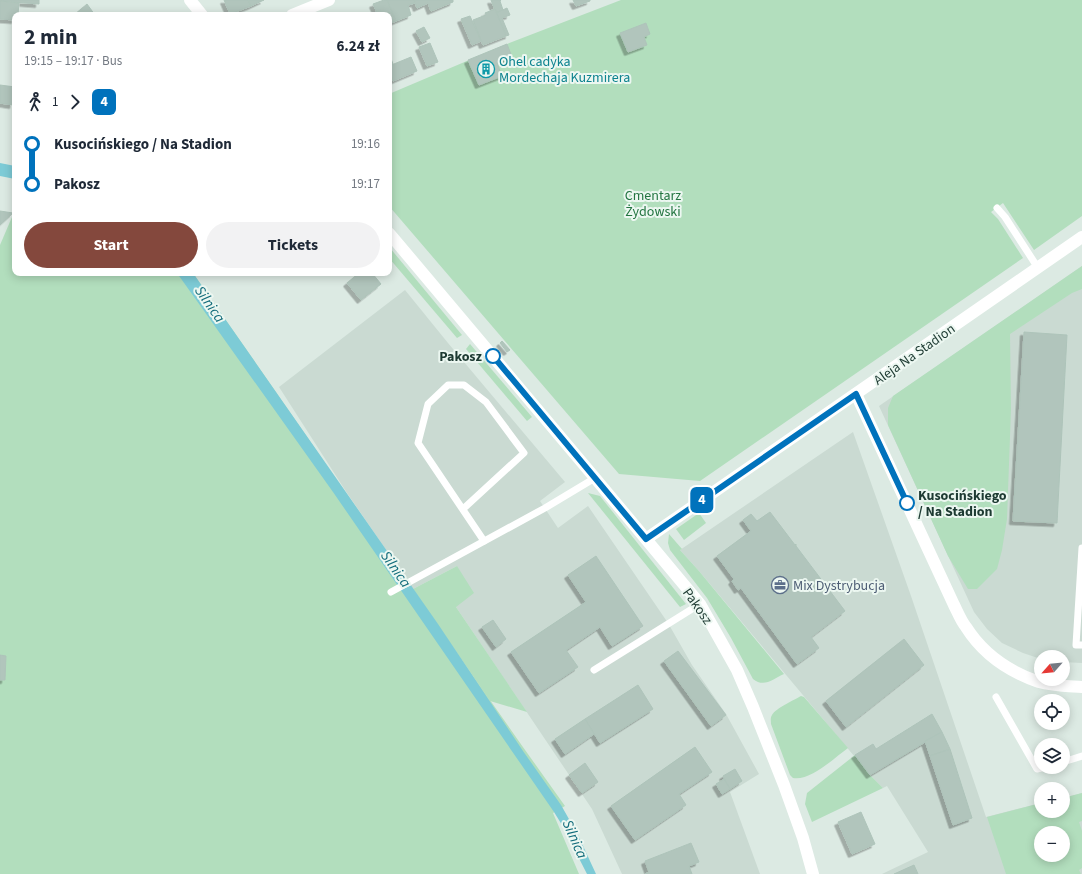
<!DOCTYPE html>
<html lang="en">
<head>
<meta charset="utf-8">
<style>
	:root { --surface:#fff; --page:#f2f2f3; --text:#1f2937; --muted:#747a83; --accent:#84483d }
	body { margin:0; font-family:"Source Sans 3",sans-serif; background:var(--page); color:var(--text); height:100vh; display:flex; flex-direction:column; font-size:15px; white-space:nowrap }
	* { box-sizing:border-box; margin:0 }
	p { font-size:13px; color:var(--muted) }
	.icon { flex:none; width:22px; height:22px; fill:none; stroke:currentColor; stroke-width:2; stroke-linecap:round; stroke-linejoin:round }
	.map { position:relative; flex:1; overflow:hidden }
	.panel { position:absolute; left:12px; top:12px; width:380px; height:264px; display:flex; flex-direction:column; background:var(--surface); border-radius:8px; box-shadow:0 2px 10px #0003 }
	.panel>* { flex:none }
	.badge { padding:0 8px; border-radius:6px; font-size:14px; line-height:26px }
	.needle { width:26px; rotate:243deg }
	.tools { position:absolute; left:1034px; top:650px; display:grid; gap:8px }
	.tools a { display:grid; place-items:center; width:36px; height:36px; border-radius:50%; background:var(--surface); box-shadow:0 2px 10px #0003; font-size:20px }
	.map>.badge { position:absolute; translate:-50% -50%; box-shadow:0 0 0 2px #fff }
	.legs { display:flex; align-items:center; gap:6px; height:44px; padding:0 12px; font-size:13px }
	.legs p { margin-inline-start:auto }
	.summary { display:flex; align-items:center; justify-content:space-between; height:68px; padding:0 12px }
	h1 { font-size:22px; font-weight:700; line-height:30px }
	.action { display:flex; gap:8px; margin-top:auto; padding:8px 12px }
	.action a { flex:1; height:46px; border-radius:24px; background:var(--accent); color:#fff; font-size:16px; font-weight:700; line-height:46px; text-align:center }
	.action a+a { background:var(--page); color:var(--text) }
	ul { padding:0 12px; list-style:none }
	li { display:flex; align-items:center; gap:14px; height:40px; font-size:15px }
	li i { display:grid; place-items:center; width:6px; height:100%; margin:0 5px; background:currentColor }
	li i::after { content:''; width:10px; height:10px; margin:-5px; border:3px solid; border-radius:50%; background:var(--surface) }
	li p { margin-inline-start:auto }
	li:first-child i { background:linear-gradient(#0000 50%,currentColor 0) }
	li:last-child i { background:linear-gradient(currentColor 50%,#0000 0) }
	.map>svg:first-child { display:block }
	.built { fill:#cadad2; fill-rule:evenodd }
	.green { fill:#b2debd; fill-rule:evenodd }
	.water { fill:#7dcbd6 }
	.building { fill:#b1c5bc; stroke:#aec4ba; filter:url(#shadow) }
	.lines { fill:none; stroke-linecap:round; stroke-linejoin:round }
	.service { stroke:#fff; stroke-width:7 }
	.minor { stroke:#fff; stroke-width:12 }
	.line-1-casing { stroke:#fff; stroke-width:9 }
	.line-1 { stroke:#0072bc; stroke-width:6 }
	.stop-1-dot { fill:#fff; stroke:#0072bc; stroke-width:2 }
	.labels { text-anchor:middle; stroke-width:4; stroke-linejoin:round; paint-order:stroke }
	.culture-label { font-size:14px; fill:#0d838f; stroke:#ecf7f1; text-anchor:start }
	.park-label { font-size:14px; fill:#237541; stroke:#ecf7f1 }
	.street-label { font-size:14px; fill:#1d3a32; stroke:#ecf7f1 }
	.stop-label { font-size:14px; font-weight:bold; fill:#1d3a32; stroke:#ecf7f1; text-anchor:end }
	.service-label { font-size:14px; fill:#4e5e75; stroke:#ecf7f1; text-anchor:start }
	.water-label { font-size:15px; font-style:italic; fill:#126c7b; stroke:#ecf7f1 }
</style>
</head>
<body>
<div class="map">
<svg width="1082" height="874" viewBox="0 0 1082 874">
	<defs>
		<filter id="shadow"><feDropShadow dx="-3.5" dy="3.5" stdDeviation="0" flood-color="#0004"/></filter>
	</defs>
	<rect width="100%" height="100%" fill="#dceae3"/>
	<g class="built">
		<path d="M1082,266V663L1063,662V657H1041V659L1023,653L1002,643L987,629L974,612L879,406Z"/>
		<path d="M405,290L448,343L565,482L540,501L558,528L588,506L668,623L692,665L726,714L759,774L730,792L760,874H622L592,809L456,607L457,566L413,589L347,493L279,387Z"/>
		<path d="M853,432L911,596L986,817L1041,803V811H1063V798L1082,793V874H882L928,852L887,786L883,788L870,775L699,571L680,550ZM1041,833H1063V855H1041Z"/>
	</g>
	<g class="green">
		<path d="M621,0H1082V216L1034,250L1003,203L991,212L998,219L1023,258L700,481L619,474L389,206V94L507,44Z"/>
		<path d="M15,210V273H193C317,450 439,630 565,806L553,813L579,874H0V245Z"/>
		<path d="M389,248H390L462,335L457,338L389,258Z"/>
		<path d="M1082,266V289L1072,293L1010,334L1011,409L1007,519L1002,550L997,569L977,589H968L948,556L888,425V408L893,396Z"/>
		<path d="M470,344L532,417L527,421L466,349Z"/>
		<path d="M588,493L600,496L686,604L680,607Z"/>
		<path d="M699,513L706,523L684,540L676,529Z"/>
		<path d="M669,534L682,549L680,550L699,571L784,674C773,679 764,688 753,679L731,638L707,598L670,550L668,543Z"/>
		<path d="M457,566L474,593L456,607L527,712L490,701L413,589Z"/>
		<path d="M801,696L804,697L848,748C834,758 811,781 793,778L790,775L771,724C771,721 770,718 772,715C776,708 794,700 801,696Z"/>
		<path d="M855,755L870,775L883,788L812,822L805,804L807,793Z"/>
		<path d="M1082,793V821L1079,822L1082,831V868L1079,870L1081,874H1006L987,817L1041,803V811H1063V798ZM1041,833H1063V855H1041Z"/>
	</g>
	<g class="water">
		<path d="M0,163L15,166V179L0,176Z"/>
		<path d="M177,273H193L438,624L523,751L561,805L578,835L596,874H587L562,825L554,812L333,492Z"/>
	</g>
	<g class="building">
		<path d="M0,0H39V4L0,1Z"/>
		<path d="M224,0H248L251,6L230,14Z"/>
		<path d="M248,0H264L251,6Z"/>
		<path d="M384,0H387L396,21L389,24V15H378L373,4Z"/>
		<path d="M387,0H414L415,3L408,5L411,15L396,21Z"/>
		<path d="M414,0H453V2L431,11L428,3L417,8Z"/>
		<path d="M491,0H501L500,1L503,10L496,13Z"/>
		<path d="M573,0H590V1L576,6Z"/>
		<path d="M0,1L19,3L18,15H15V20L0,19Z"/>
		<path d="M87,4L95,15H74Z"/>
		<path d="M507,8L510,15L502,18L509,35L506,36L496,13Z"/>
		<path d="M495,9L506,36L483,45L473,20L486,15L485,13Z"/>
		<path d="M470,16L481,41L472,45L461,19Z"/>
		<path d="M646,23L650,34L644,37L647,45L628,52L620,33Z"/>
		<path d="M424,27L430,38L422,42L416,31Z"/>
		<path d="M430,43L438,62L427,66L419,47Z"/>
		<path d="M507,44L512,57L497,63L502,76L479,85L468,60Z"/>
		<path d="M389,53L393,64L389,66Z"/>
		<path d="M411,57L417,71L393,81L389,71V66Z"/>
		<path d="M0,85L15,87L13,105L0,103Z"/>
		<path d="M0,211L13,213L0,225Z"/>
		<path d="M359,273H372L381,284L361,300L347,283Z"/>
		<path d="M1024,332L1067,335L1057,523L1013,521Z"/>
		<path d="M502,341L510,350L507,352L500,343Z"/>
		<path d="M770,512L795,545L796,544V546L845,611L811,637L819,648L797,664L741,588L738,590L732,581L734,579L717,556L751,531L743,520L751,514L757,521Z"/>
		<path d="M596,556L643,626L612,646L600,627L566,650L578,667L539,693L511,652L586,602L568,575Z"/>
		<path d="M493,620L506,639L496,647L482,627Z"/>
		<path d="M904,639L924,665L846,727L826,701Z"/>
		<path d="M678,651L726,715L711,726L664,661Z"/>
		<path d="M0,655L6,656L5,680H0Z"/>
		<path d="M638,685L653,709L600,743L585,719Z"/>
		<path d="M932,714L942,732L870,775L855,755L873,744L876,749Z"/>
		<path d="M585,719L594,734L565,754L555,739Z"/>
		<path d="M942,732L950,749L930,756L925,741Z"/>
		<path d="M695,747L712,772L679,794L686,805L635,840L611,806Z"/>
		<path d="M950,749L972,818L953,825L930,756Z"/>
		<path d="M585,763L598,782L582,793L569,775Z"/>
		<path d="M735,769L742,781L730,789L723,776Z"/>
		<path d="M724,779L730,789L722,794L716,784Z"/>
		<path d="M861,812L875,844L852,854L838,822Z"/>
		<path d="M691,843L699,862L689,866L692,874H645L649,872L645,861Z"/>
		<path d="M914,865L918,874H894Z"/>
	</g>
	<g class="lines">
		<g class="service">
			<path d="M997,208L1005,217L1038,268"/>
			<path d="M463,509L524,453L486,402L464,385H448L428,404L418,443L484,541"/>
			<path d="M1082,548L1076,645H1082"/>
			<path d="M391,592L545,508L595,478"/>
			<path d="M594,670L700,604"/>
			<path d="M996,697L1037,769L1045,767"/>
			<path d="M1063,762L1082,756"/>
		</g>
		<g class="minor">
			<path d="M190,0L202,15"/>
			<path d="M292,15L329,0"/>
			<path d="M389,233L595,478L700,604L737,670L753,707L784,785L803,838L813,874"/>
			<path d="M856,394L954,605C958,613 961,621 966,627C983,654 1010,672 1039,682C1053,686 1068,686 1082,687"/>
			<path d="M646,539L1082,237"/>
		</g>
	</g>
	<g class="lines">
		<g class="line-1-casing">
			<path id="line-1" d="M493,356L646,539L856,394L907,503"/>
		</g>
		<use href="#line-1" class="line-1"/>
	</g>
	<defs>
		<g id="building-ring" transform="scale(0.9)"><circle r="9.5" fill="#ecf7f1" stroke="#0f9aa8" stroke-width="1.5"/><path d="M-4-6H4V6H1V3H-1V6H-4ZM-2.5-4.3h1.7v1.8h-1.7ZM.8-4.3h1.7v1.8H.8ZM-2.5-1h1.7V.8h-1.7ZM.8-1h1.7V.8H.8Z" fill="#0f9aa8"/></g>
		<g id="office-ring" transform="scale(0.9)"><circle r="9.5" fill="#ecf7f1" stroke="#5c6f8a" stroke-width="1.5"/><path d="M-6-3h4V-5.5h4V-3h4V5H-6ZM-1-4.5V-3h2v-1.5ZM-6 0V1H6V0Z" fill="#5c6f8a"/></g>
	</defs>
	<g fill-rule="evenodd">
		<use href="#building-ring" x="486" y="69"/>
		<use href="#office-ring" x="780" y="585"/>
	</g>
	<g class="stop-1-dot">
		<circle cx="493" cy="356" r="7"/>
		<circle cx="907" cy="503" r="7"/>
	</g>
	<g class="labels">
		<g class="culture-label">
			<text x="499" y="66">Ohel cadyka<tspan x="499" dy="16">Mordechaja Kuzmirera</tspan></text>
		</g>
		<g class="park-label">
			<text x="653" y="200">Cmentarz<tspan x="653" dy="16">Żydowski</tspan></text>
		</g>
		<g class="street-label">
			<text transform="translate(914 354) rotate(-35)" y="5">Aleja Na Stadion</text>
			<text transform="translate(698 606) rotate(55)" y="5">Pakosz</text>
		</g>
		<g class="stop-label">
			<text x="482" y="361">Pakosz</text>
			<text x="918" y="500" text-anchor="start">Kusocińskiego<tspan x="918" dy="16">/ Na Stadion</tspan></text>
		</g>
		<g class="service-label">
			<text x="793" y="590">Mix Dystrybucja</text>
		</g>
		<g class="water-label">
			<text transform="translate(210 304) rotate(55)" y="5">Silnica</text>
			<text transform="translate(396 569) rotate(55)" y="5">Silnica</text>
			<text transform="translate(575 839) rotate(66)" y="5">Silnica</text>
		</g>
	</g>
</svg>
<div class="tools">
<a><svg class="needle" viewBox="-14 -14 28 28"><path d="M0-13l5 13h-10z" fill="#e53935"/><path d="M0 13l5-13h-10z" fill="#747a83"/></svg></a>
<a><svg class="icon" aria-label="locate" viewBox="0 0 24 24"><circle cx="12" cy="12" r="6"/><path d="M12 2v4M12 18v4M2 12h4M18 12h4"/></svg></a>
<a><svg class="icon" aria-label="layers" viewBox="0 0 24 24"><path d="M12 4l9 5-9 5-9-5zM3 14l9 5 9-5"/></svg></a>
<a>+</a>
<a>−</a>
</div>
<b class="badge" style="left:702px;top:500px;background:#0072bc;color:#fff">4</b>
<section class="panel">
<div class="summary"><div><h1>2 min</h1><p>19:15 – 19:17 · Bus</p></div><b>6.24 zł</b></div>
<div class="legs"><svg class="icon" aria-label="walk" viewBox="0 0 24 24"><circle cx="13" cy="4" r="2"/><path d="M13 8l-2 6 4 7M11 14l-3 7M7 12l3-4h3l4 4"/></svg>1<svg class="icon" aria-label="forward" viewBox="0 0 24 24"><path d="M9 5l7 7-7 7"/></svg><b class="badge" style="background:#0072bc;color:#fff">4</b></div>
<ul>
<li><i style="color:#0072bc"></i><b>Kusocińskiego / Na Stadion</b><p>19:16</p></li>
<li><i style="color:#0072bc"></i><b>Pakosz</b><p>19:17</p></li>
</ul>
<div class="action"><a>Start</a><a>Tickets</a></div>
</section>
</div>
</body>
</html>
